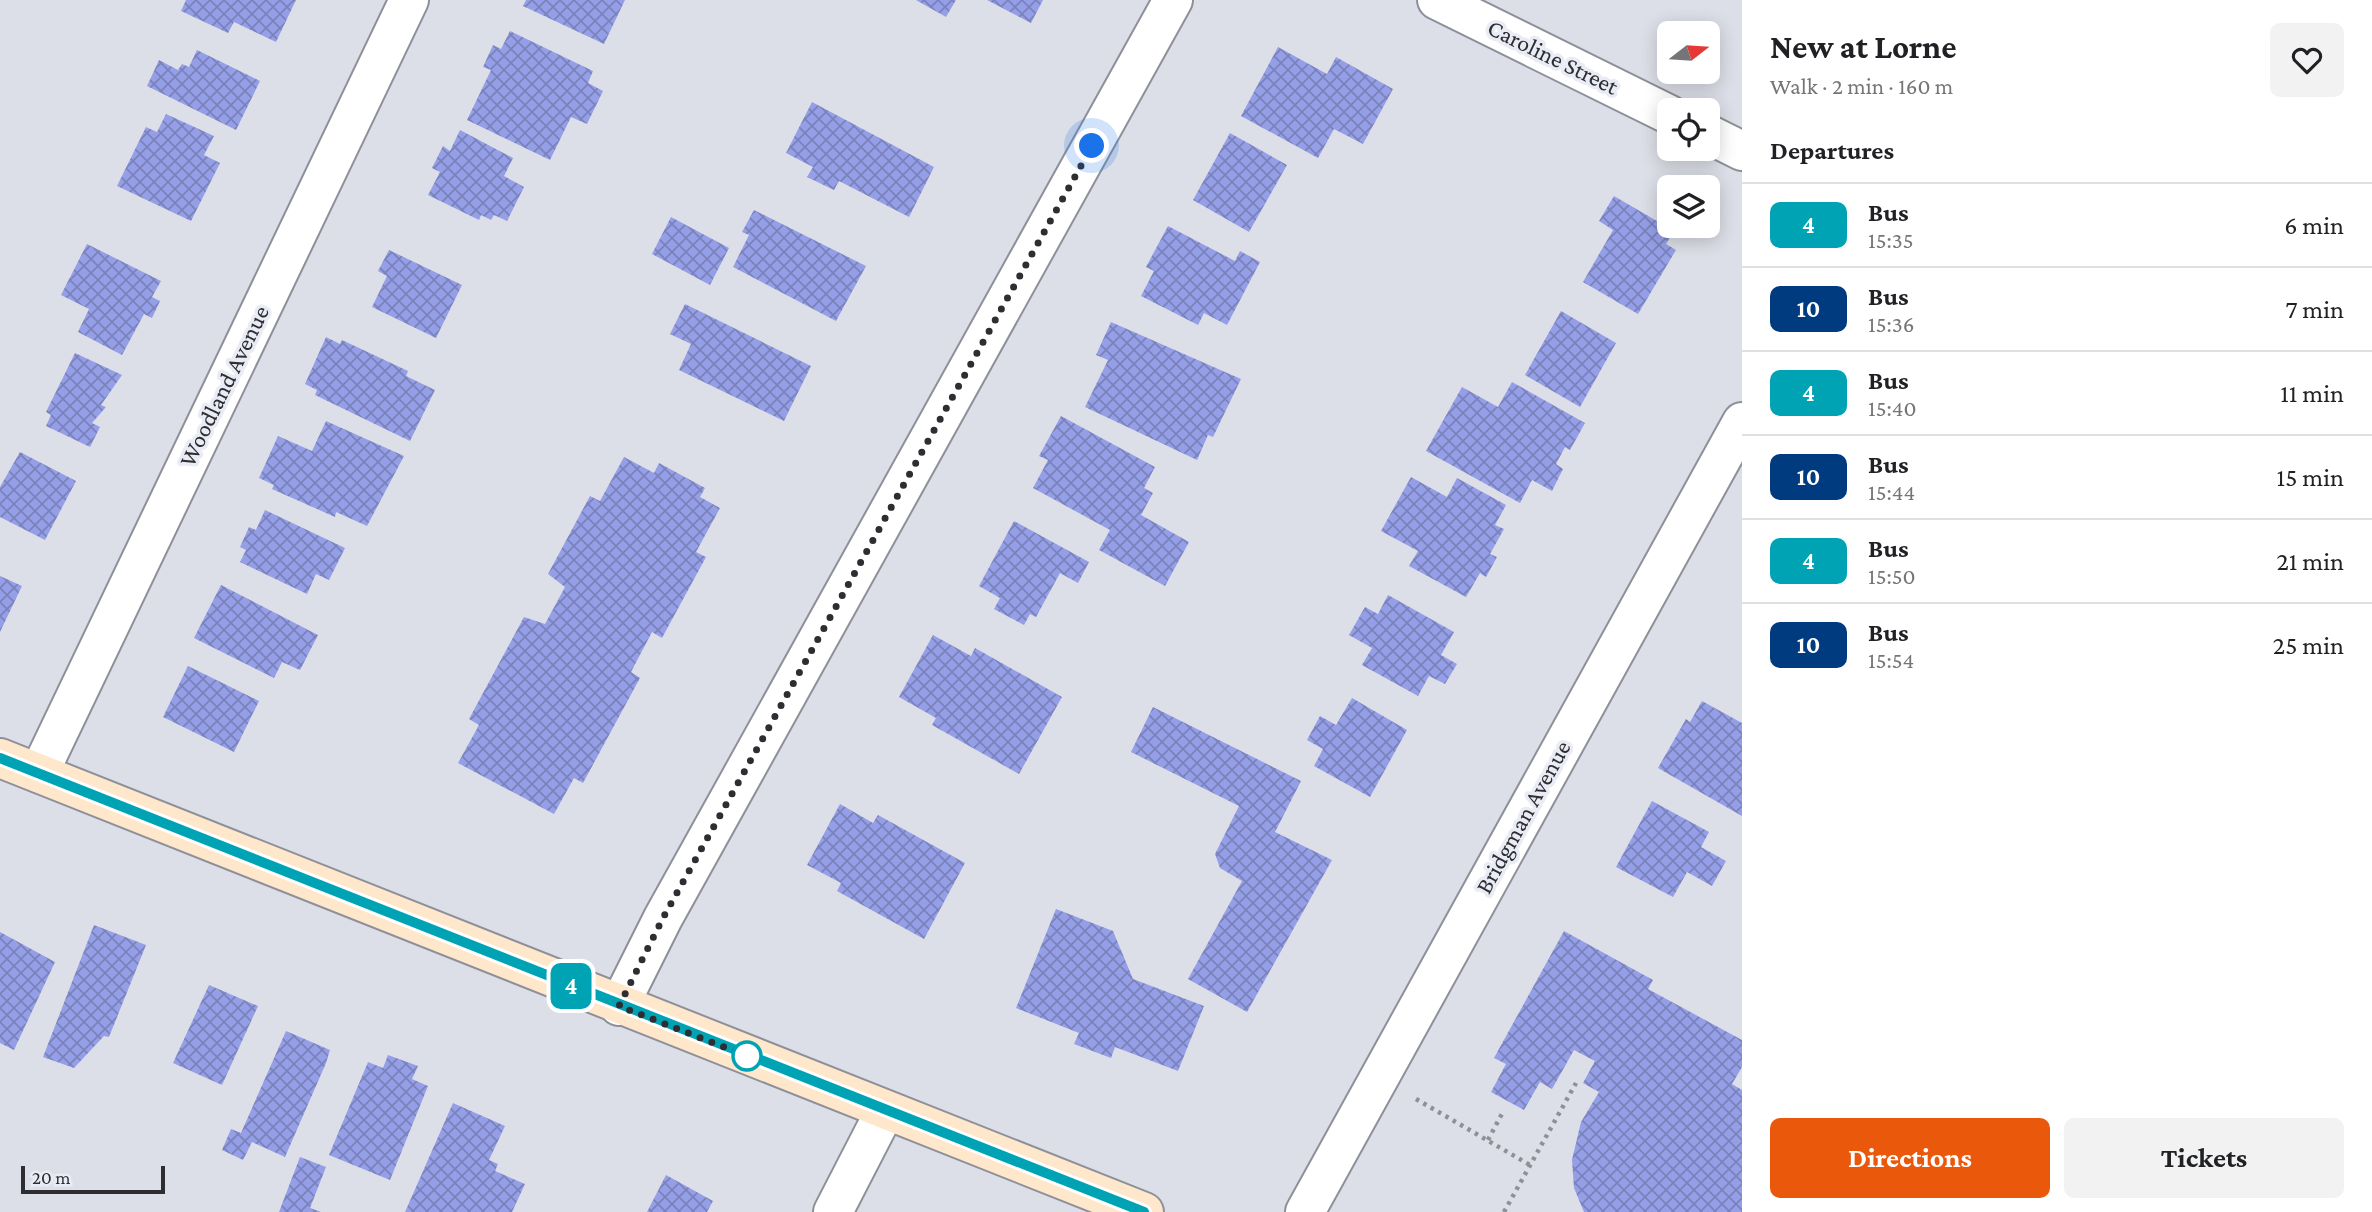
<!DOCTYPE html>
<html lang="en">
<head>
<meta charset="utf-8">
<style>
	:root { --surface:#fff; --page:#f2f2f2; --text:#202124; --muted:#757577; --line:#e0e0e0; --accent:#ea580c }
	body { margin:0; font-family:"Crimson Pro",serif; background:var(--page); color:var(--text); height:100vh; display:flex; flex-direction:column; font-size:26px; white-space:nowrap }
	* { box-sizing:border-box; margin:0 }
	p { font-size:23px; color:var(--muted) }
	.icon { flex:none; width:38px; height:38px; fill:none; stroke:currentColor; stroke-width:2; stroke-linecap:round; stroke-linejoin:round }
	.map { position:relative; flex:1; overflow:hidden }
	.drawer { display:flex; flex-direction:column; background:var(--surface); width:630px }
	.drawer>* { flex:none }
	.badge { padding:0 14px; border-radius:10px; font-size:24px; line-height:46px }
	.needle { width:46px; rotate:73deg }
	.controls { position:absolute; left:1657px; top:21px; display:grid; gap:14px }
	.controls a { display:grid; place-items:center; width:63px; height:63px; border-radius:10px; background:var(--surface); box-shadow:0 4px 18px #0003; font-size:35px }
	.scale { position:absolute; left:21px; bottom:18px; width:144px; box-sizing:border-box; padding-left:7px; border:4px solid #2e2e32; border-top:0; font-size:19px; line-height:24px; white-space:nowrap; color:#2e2e32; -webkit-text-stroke:5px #eaecf5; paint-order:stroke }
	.you { position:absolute; width:35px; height:35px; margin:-18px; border:5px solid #fff; border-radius:50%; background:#1a73e8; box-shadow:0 0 0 10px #1a73e833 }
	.map>.badge { position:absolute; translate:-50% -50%; box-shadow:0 0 0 4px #fff }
	h2 { padding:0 28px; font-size:26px; line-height:63px }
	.round { display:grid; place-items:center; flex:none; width:74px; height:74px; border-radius:10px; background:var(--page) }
	.head { display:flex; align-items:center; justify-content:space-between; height:119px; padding:0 28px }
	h1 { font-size:33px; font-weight:700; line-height:52px }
	.primary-button { display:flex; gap:14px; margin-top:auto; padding:14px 28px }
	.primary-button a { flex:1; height:80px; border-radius:10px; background:var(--accent); color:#fff; font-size:28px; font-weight:700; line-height:80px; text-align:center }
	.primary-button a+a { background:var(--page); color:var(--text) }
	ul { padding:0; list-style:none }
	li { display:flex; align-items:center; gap:21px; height:84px; padding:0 28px; border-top:2px solid var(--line) }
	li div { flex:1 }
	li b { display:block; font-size:26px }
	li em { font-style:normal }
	li .badge { min-width:77px; font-weight:700; text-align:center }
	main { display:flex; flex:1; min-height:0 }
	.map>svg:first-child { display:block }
	.building { fill:url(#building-cross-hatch) }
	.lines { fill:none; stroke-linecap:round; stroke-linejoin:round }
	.street-casing { stroke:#8e9099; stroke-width:42 }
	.secondary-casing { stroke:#8e9099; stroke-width:42 }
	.path { stroke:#8f9097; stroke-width:4.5; stroke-dasharray:3.5 5; stroke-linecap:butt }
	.street { stroke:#fff; stroke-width:38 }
	.secondary { stroke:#ffe7cc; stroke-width:38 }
	.line-casing { stroke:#fff; stroke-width:16 }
	.line { stroke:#00a3b4; stroke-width:10 }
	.walk { stroke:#2e2e32; stroke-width:7; stroke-dasharray:0 12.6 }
	.stop-dot { fill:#fff; stroke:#00a3b4; stroke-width:3.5 }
	.labels { text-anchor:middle; stroke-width:7; stroke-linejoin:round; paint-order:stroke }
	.street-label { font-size:24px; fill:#2e2e32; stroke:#eaecf5 }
</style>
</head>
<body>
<main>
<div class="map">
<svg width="1742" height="1212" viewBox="0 0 1742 1212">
	<defs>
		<pattern id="building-cross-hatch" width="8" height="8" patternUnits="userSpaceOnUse" patternTransform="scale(1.75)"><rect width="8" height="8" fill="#959fe7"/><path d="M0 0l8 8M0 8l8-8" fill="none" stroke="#7a82bc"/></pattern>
	</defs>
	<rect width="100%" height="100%" fill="#dddfe8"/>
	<g class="building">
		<path d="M186,0H296L276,42L234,22L228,33L181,11Z"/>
		<path d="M526,0H625L604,44L523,6Z"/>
		<path d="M916,0H956L946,17Z"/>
		<path d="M987,0H1043L1031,23Z"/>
		<path d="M510,31L593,71L588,83L603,91L587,124L571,117L550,160L467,120L491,70L483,67L493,45L501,49Z"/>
		<path d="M1278,47L1327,74L1336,57L1393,89L1363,144L1334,129L1318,158L1241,116Z"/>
		<path d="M197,50L260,81L236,130L147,86L159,60L178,70L182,64L189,67Z"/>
		<path d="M812,102L934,167L909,217L839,181L834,190L807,177L813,167L786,153Z"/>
		<path d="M166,114L214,136L204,155L220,163L191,221L117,186L146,127L157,132Z"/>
		<path d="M460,130L513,158L504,176L524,187L507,221L494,215L491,220L481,215L479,220L428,195L440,172L432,168L443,146L450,151Z"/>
		<path d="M1230,133L1287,165L1249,232L1193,200Z"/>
		<path d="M1614,196L1674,231L1666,244L1676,250L1638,314L1583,282L1613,230L1599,221Z"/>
		<path d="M754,210L866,266L836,321L733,267L749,235L742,232Z"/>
		<path d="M671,217L729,248L710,285L652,254Z"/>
		<path d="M1168,226L1235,261L1240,251L1260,262L1227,325L1204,313L1198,325L1141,296L1154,271L1146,267Z"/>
		<path d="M87,244L161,281L152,297L160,301L152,318L144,314L122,355L78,332L89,309L61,295Z"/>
		<path d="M389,250L462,285L436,338L372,307L387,276L378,271Z"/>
		<path d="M685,304L811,366L784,421L679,370L691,344L670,334Z"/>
		<path d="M1561,311L1616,343L1580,407L1525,375Z"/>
		<path d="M1111,322L1241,379L1213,437L1208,435L1197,460L1085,407L1108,360L1096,355Z"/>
		<path d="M326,337L340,344L342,340L408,371L406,376L435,390L410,441L315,395L317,390L305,384Z"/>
		<path d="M75,353L122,375L101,405L106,407L92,423L100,427L90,447L46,426L51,415L46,412Z"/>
		<path d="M1512,382L1585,423L1570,450L1565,447L1556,464L1563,469L1552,491L1532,480L1520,503L1426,451L1462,387L1498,407Z"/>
		<path d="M1061,416L1155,467L1144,488L1153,493L1141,515L1189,542L1165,586L1099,550L1110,530L1033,488L1048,460L1039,456Z"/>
		<path d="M326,421L404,456L367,526L336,512L335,517L272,489L274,485L259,478L278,436L312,451Z"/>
		<path d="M20,452L76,481L45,540L0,517V487Z"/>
		<path d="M624,457L654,473L659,463L705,488L700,497L720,508L696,552L706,557L662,638L652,632L631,672L640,678L583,783L574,778L554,814L458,763L479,725L469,719L524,617L545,624L565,587L548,574L590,496L600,501Z"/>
		<path d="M1411,477L1447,497L1457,478L1506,505L1495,525L1504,529L1490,554L1497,557L1486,577L1480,573L1466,597L1409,566L1418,551L1381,531Z"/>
		<path d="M265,510L345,548L329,580L316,574L307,594L240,562L246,550L240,547L249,527L256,530Z"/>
		<path d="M1014,521L1089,562L1078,583L1060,573L1036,617L1030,614L1024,625L994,609L1000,598L979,586Z"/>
		<path d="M0,576L22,586L0,632Z"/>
		<path d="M221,585L318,635L300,670L282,662L274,678L194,638Z"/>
		<path d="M1388,595L1454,632L1441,655L1457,664L1445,684L1429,676L1418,696L1362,665L1372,648L1349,635L1365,607L1378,614Z"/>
		<path d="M933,635L971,656L975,648L1062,697L1019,774L932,725L936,718L899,697Z"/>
		<path d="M188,666L259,701L234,752L163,717Z"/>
		<path d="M1352,698L1407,730L1370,797L1314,766L1323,749L1307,740L1320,716L1336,725Z"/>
		<path d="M1702,701L1742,723V816L1658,768L1686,719L1690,722Z"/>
		<path d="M1153,707L1301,781L1275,832L1332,860L1247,1012L1188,979L1242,881L1220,868L1215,854L1239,806L1131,752Z"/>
		<path d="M1652,801L1709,832L1701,847L1726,861L1712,886L1687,872L1673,897L1616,867Z"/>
		<path d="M840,804L873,823L878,815L965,863L924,939L837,891L841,883L807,865Z"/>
		<path d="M1056,909L1113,931L1133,979L1204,1006L1178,1071L1115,1047L1111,1058L1074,1044L1079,1033L1016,1008Z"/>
		<path d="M94,925L146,945L109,1037L104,1036L74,1068L43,1057Z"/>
		<path d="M1564,931L1653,980L1648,989L1742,1040V1067L1732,1084L1742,1090V1212H1584L1574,1188L1572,1160L1581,1122L1599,1092L1583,1083L1595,1061L1574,1050L1552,1089L1540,1082L1524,1110L1491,1092L1506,1064L1494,1058Z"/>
		<path d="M0,932L55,962L14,1050L0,1043Z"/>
		<path d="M209,985L258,1006L222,1085L173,1063Z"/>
		<path d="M286,1031L330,1050L326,1063L285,1157L252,1142L243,1160L222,1150L231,1129L241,1133Z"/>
		<path d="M388,1055L418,1066L412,1079L428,1086L390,1180L329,1155L368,1062L383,1068Z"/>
		<path d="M453,1103L505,1126L489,1160L498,1164L495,1171L525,1184L512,1212H405Z"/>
		<path d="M300,1157L326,1167L310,1208L321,1212H279Z"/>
		<path d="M666,1175L713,1201L707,1212H647Z"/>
	</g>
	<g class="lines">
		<g class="street-casing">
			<g id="street">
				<path d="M1437,0L1670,115"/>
				<path d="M1708,134L1742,151"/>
				<path d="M39,773L409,0"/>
				<path d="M619,1006L663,918L1173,0"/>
				<path d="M833,1212L885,1111"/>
				<path d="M1305,1212L1742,422"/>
			</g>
		</g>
		<g class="secondary-casing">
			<path id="secondary" d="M0,758L1144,1212"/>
		</g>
		<g class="path">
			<path d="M1416,1099L1530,1165"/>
			<path d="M1488,1140L1504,1110"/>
			<path d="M1504,1212L1576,1083"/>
		</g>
		<use href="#street" class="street"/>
		<use href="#secondary" class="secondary"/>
	</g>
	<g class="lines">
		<g class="line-casing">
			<path id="line" d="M0,758L1144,1212"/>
		</g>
		<use href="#line" class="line"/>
		<path class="walk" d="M747,1056L619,1006L663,918L1092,146"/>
	</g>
	<circle class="stop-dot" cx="747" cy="1056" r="14"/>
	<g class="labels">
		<g class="street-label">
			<text transform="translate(1553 57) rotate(26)" y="8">Caroline Street</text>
			<text transform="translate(224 386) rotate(-64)" y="8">Woodland Avenue</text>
			<text transform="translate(1523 817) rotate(-61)" y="8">Bridgman Avenue</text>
		</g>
	</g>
</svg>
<div class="controls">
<a><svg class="needle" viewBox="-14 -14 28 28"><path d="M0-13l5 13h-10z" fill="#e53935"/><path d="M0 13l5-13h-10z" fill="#757577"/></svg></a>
<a><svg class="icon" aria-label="locate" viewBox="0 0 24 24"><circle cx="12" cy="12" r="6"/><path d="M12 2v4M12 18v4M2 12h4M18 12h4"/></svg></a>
<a><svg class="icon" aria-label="layers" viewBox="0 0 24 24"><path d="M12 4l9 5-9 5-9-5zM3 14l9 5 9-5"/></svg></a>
</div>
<div class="scale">20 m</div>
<div class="you" style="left:1092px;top:146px"></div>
<b class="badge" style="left:571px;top:986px;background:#00a3b4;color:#fff">4</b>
</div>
<section class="drawer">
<div class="head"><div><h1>New at Lorne</h1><p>Walk · 2 min · 160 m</p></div><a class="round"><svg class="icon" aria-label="heart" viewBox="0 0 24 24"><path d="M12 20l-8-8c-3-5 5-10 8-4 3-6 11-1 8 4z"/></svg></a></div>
<h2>Departures</h2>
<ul>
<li><span class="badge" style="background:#00a3b4;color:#fff">4</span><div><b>Bus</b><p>15:35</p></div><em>6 min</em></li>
<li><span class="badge" style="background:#003b80;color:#fff">10</span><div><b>Bus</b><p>15:36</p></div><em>7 min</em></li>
<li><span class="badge" style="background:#00a3b4;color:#fff">4</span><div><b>Bus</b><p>15:40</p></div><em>11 min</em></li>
<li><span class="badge" style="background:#003b80;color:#fff">10</span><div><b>Bus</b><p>15:44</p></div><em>15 min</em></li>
<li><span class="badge" style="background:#00a3b4;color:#fff">4</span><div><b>Bus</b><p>15:50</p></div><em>21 min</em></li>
<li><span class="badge" style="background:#003b80;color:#fff">10</span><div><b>Bus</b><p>15:54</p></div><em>25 min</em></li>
</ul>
<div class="primary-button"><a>Directions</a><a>Tickets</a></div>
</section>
</main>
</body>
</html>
